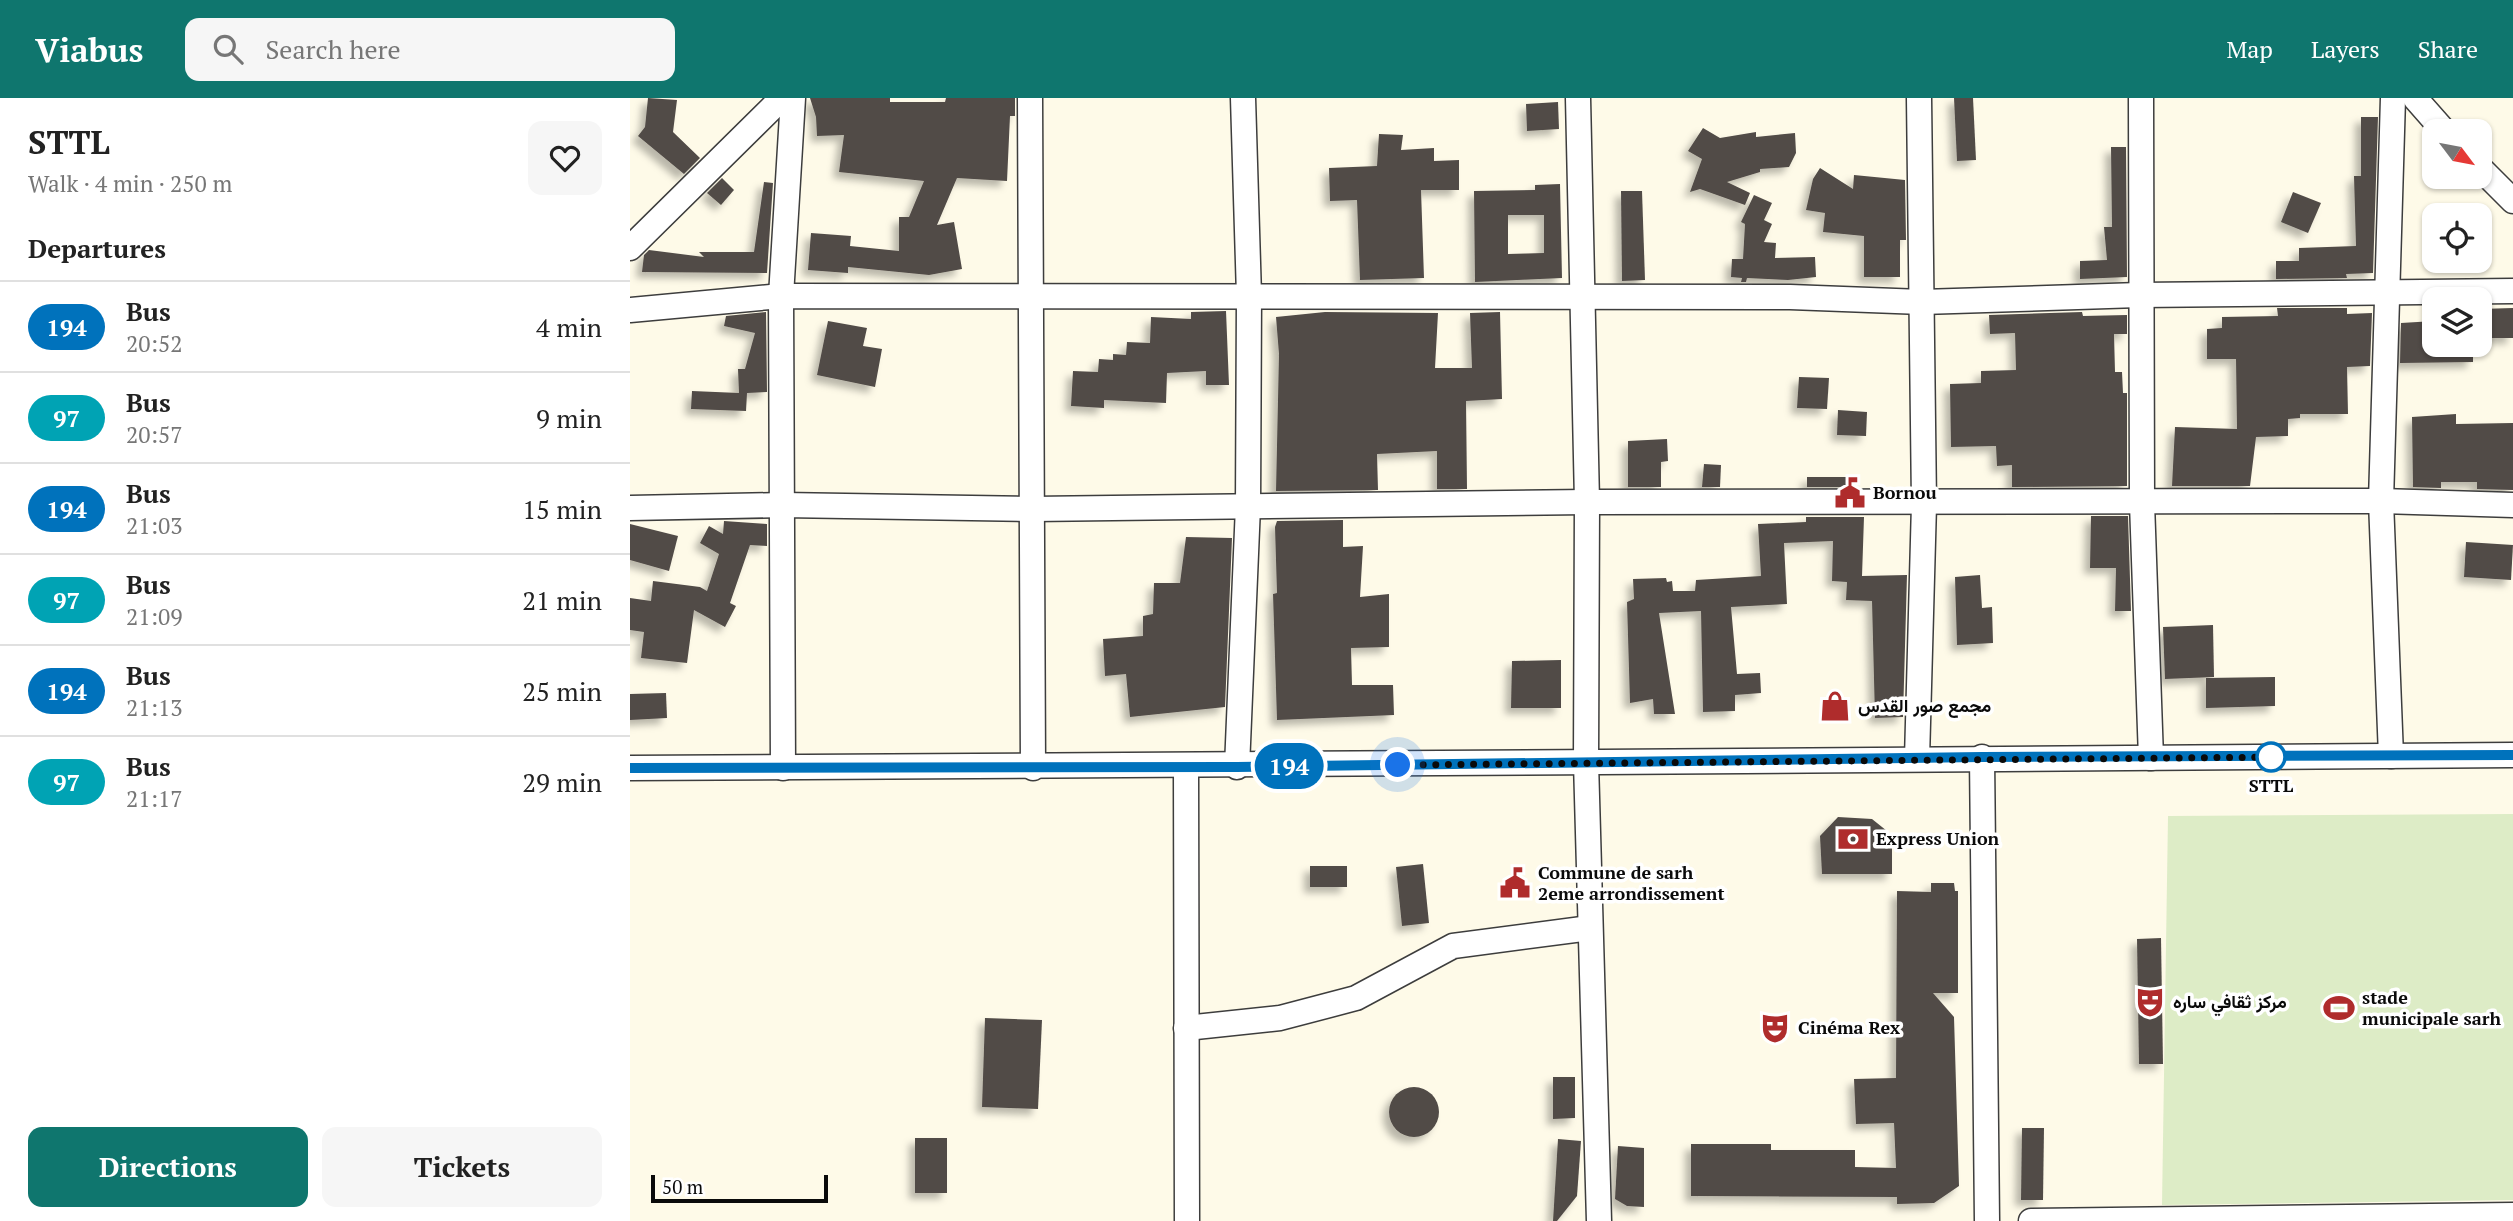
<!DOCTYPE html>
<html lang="en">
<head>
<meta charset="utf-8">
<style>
	:root { --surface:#fff; --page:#f6f6f6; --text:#222; --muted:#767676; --line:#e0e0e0; --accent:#0f766e }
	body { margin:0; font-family:"PT Serif",Vazirmatn,serif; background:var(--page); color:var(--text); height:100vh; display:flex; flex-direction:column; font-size:26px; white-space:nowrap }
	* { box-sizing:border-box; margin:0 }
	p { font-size:23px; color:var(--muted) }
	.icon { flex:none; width:38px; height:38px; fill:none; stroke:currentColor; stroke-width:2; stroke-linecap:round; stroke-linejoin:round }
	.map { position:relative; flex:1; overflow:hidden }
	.panel { display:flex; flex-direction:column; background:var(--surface); width:630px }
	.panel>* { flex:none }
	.badge { padding:0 14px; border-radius:23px; font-size:24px; line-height:46px }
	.needle { width:46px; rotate:122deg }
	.fabs { position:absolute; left:1792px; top:21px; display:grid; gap:14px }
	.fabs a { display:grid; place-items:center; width:70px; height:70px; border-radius:14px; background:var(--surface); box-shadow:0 2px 5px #0004; font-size:35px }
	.scale { position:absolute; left:21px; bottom:18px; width:177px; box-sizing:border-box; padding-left:7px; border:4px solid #0a0a0a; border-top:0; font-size:19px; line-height:24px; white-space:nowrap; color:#0a0a0a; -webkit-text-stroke:5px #fff; paint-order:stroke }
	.you { position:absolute; width:35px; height:35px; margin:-18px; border:5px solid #fff; border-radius:50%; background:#1a73e8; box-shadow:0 0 0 10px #1a73e833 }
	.map>.badge { position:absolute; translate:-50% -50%; box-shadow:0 0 0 4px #fff }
	h2 { padding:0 28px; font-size:26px; line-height:63px }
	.round { display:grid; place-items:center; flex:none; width:74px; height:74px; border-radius:14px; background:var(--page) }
	.head { display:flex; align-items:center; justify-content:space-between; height:119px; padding:0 28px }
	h1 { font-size:33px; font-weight:800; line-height:52px }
	.cta { display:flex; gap:14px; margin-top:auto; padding:14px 28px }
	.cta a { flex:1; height:80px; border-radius:14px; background:var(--accent); color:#fff; font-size:28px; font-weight:800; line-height:80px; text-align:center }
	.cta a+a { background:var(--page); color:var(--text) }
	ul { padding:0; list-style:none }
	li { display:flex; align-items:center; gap:21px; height:91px; padding:0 28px; border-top:2px solid var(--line) }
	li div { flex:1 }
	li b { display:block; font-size:26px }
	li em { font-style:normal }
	li .badge { min-width:77px; font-weight:700; text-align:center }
	header { display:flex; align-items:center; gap:42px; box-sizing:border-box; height:98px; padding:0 35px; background:var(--accent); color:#fff }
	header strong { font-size:33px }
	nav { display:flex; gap:38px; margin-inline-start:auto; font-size:24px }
	.search { width:490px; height:63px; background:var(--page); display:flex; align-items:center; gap:18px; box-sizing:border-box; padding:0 24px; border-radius:14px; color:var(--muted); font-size:26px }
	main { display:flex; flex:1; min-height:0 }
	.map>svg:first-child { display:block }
	.pitch { fill:#ddecc6 }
	.building { fill:#514b47; fill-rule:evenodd; filter:url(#shadow) }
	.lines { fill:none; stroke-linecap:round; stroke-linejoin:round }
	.minor-casing { stroke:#3d3d3d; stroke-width:27 }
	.minor { stroke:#fff; stroke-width:24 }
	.line-casing { stroke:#fff; stroke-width:16 }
	.line { stroke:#0072bc; stroke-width:10 }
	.walk { stroke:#0a0a0a; stroke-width:7; stroke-dasharray:0 12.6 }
	.stop-dot { fill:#fff; stroke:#0072bc; stroke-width:3.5 }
	.labels { text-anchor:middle; stroke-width:7; stroke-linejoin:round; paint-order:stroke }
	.poi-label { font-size:18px; font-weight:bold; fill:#0a0a0a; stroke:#fff; text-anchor:start }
	.stop-label { font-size:18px; font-weight:bold; fill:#0a0a0a; stroke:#fff }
</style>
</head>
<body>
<header>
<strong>Viabus</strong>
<div class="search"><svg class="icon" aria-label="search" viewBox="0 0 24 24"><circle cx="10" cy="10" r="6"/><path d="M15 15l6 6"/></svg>Search here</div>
<nav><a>Map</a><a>Layers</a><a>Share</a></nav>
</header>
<main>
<section class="panel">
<div class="head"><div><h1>STTL</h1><p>Walk · 4 min · 250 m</p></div><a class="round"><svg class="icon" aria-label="heart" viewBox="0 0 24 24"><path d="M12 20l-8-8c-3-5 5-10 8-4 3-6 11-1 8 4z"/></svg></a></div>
<h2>Departures</h2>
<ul>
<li><span class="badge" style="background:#0072bc;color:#fff">194</span><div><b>Bus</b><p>20:52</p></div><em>4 min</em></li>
<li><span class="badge" style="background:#00a3b4;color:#fff">97</span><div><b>Bus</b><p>20:57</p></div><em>9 min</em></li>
<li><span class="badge" style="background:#0072bc;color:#fff">194</span><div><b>Bus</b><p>21:03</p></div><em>15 min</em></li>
<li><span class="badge" style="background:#00a3b4;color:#fff">97</span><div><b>Bus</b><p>21:09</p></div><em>21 min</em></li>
<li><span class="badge" style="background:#0072bc;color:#fff">194</span><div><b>Bus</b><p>21:13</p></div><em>25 min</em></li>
<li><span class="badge" style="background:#00a3b4;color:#fff">97</span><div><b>Bus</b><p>21:17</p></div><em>29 min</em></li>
</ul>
<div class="cta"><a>Directions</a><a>Tickets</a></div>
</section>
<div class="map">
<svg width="1883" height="1123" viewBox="0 0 1883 1123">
	<defs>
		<filter id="shadow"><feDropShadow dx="-6" dy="6" stdDeviation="3.5" flood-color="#0004"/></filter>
	</defs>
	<rect width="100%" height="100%" fill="#fefae8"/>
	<path class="pitch" d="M1883,716V1102L1532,1107L1538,718Z"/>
	<g class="building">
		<path d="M18,0L47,2L43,34L70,60L54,76L8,38L15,29Z"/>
		<path d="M180,0H260V4H315L316,0H385V18H380L377,83L327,80L307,127L324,124L332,171L299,177L218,169V175L178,172L181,135L221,138L220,148L269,153V119H279L294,83L209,74L214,37L187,38L186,19Z"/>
		<path d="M1324,0H1343L1346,62L1327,63Z"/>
		<path d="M928,4L929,31L897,33L896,6Z"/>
		<path d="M1731,19H1748L1743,175L1716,176L1717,180L1646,181V163H1669V150L1726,148L1724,78H1731Z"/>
		<path d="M1073,30L1090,40L1126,34V39L1165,35L1166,55L1159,69L1130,71V74L1097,84L1120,95L1115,107L1070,91L1060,94L1072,61L1058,53Z"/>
		<path d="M749,36L773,37L771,52L804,50V63L829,62V92H791L794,180L730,182L727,102L700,103L699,70L747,68Z"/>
		<path d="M1481,49H1496L1497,179L1450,181V163L1477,162L1474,129H1482Z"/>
		<path d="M1190,70L1223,91L1224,77L1275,82L1276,142H1270V179H1234V138L1193,134L1195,115L1176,112L1183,81Z"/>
		<path d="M92,80L104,92L91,107L77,95Z"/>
		<path d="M134,84L143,85L137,175L12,174L14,157L19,152L74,159L69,154H124Z"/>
		<path d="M930,86L932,180L845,184L844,93L905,92V87ZM878,117H914V155L878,156Z"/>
		<path d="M991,93H1012L1015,182L992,183Z"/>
		<path d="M1663,94L1691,105L1678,135L1651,124Z"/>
		<path d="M1124,97L1142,105L1134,122L1142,126L1134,144L1146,145L1145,160L1185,159L1186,179L1158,182L1117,180L1116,184H1111L1112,180L1101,179L1102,161H1113L1115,126L1111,124Z"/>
		<path d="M1647,210H1717V216L1742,215L1740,268L1717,269L1718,316H1670V320L1658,321V338L1626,339L1620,388H1542L1545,329L1607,331L1606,261H1577V231L1592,230V219L1648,218Z"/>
		<path d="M1883,210V240H1850V211Z"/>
		<path d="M596,213L599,287H576V273L537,275L536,305L474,302V310L441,308L443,273L468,274L469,261L483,262V256L496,257L497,244L520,245L521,219L561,221V214Z"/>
		<path d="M136,214L137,294L117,295L116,313L61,311L62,293L109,295L108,271H115L125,235L94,228L96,218Z"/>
		<path d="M695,214L808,215L805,270H842L840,215L870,214L872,301L836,303L837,391H807V353L747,356L748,392L646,393L649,256L646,219Z"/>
		<path d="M1452,214L1453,218L1497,217V236H1484L1485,274H1492L1493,295H1497V388L1382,389V367L1367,368L1366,348L1321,349L1320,286L1351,285V273L1386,272L1385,235L1360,236L1359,217Z"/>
		<path d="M198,223L237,230L233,248L252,251L245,289L187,277Z"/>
		<path d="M1804,223V247H1843V264L1770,265L1771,225Z"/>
		<path d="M1169,279L1199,280L1197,311L1167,310Z"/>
		<path d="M1208,312L1237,314L1236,338L1207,337Z"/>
		<path d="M1826,316V326L1883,325V392L1847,391V384H1811V390L1783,389L1782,319Z"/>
		<path d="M1037,341L1038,363L1031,364V389H998V343Z"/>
		<path d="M1074,366L1091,367L1090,389H1072Z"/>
		<rect x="1177" y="379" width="43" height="10"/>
		<path d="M1461,418H1498L1501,513H1485L1486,470H1460Z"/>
		<path d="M1176,419H1234L1232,478L1277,477L1273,619L1245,620L1242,503L1216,502L1217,484L1202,483L1203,443L1154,445L1157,506L1101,509L1107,576L1130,575L1131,595L1105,597V613L1073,614L1071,513L1029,515L1045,616H1024L1023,601L1000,605L997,504L1004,501L1003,481L1036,480L1037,484L1042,483L1043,493H1065L1066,482L1131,478L1128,426L1176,424Z"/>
		<path d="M713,422V449L733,448L730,499L759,496V549L721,550L722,587H763L764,617L647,622L643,496L647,495L645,429L647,423Z"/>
		<path d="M94,423L137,426V448L120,447L100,505L106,508L95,529L64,512L57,565L11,560L14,534L0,532V500L21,503L23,483L70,489L77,493L89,456L70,445L79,428L93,436Z"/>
		<path d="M0,426L48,438L39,473L0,462Z"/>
		<path d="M556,439L602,440L595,609L500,619L496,576L475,578L473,541L513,538V518L523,516L524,485H550Z"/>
		<path d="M1836,444L1883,447L1881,482L1834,479Z"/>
		<path d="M1350,477L1352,510L1362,509L1363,545L1327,547L1325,479Z"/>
		<path d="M1583,527L1584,579L1535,581L1533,529Z"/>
		<path d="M931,562V610H881L882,563Z"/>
		<path d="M1645,579V608L1576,610V580Z"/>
		<path d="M36,595L37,620L0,622V596Z"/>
		<path d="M1208,719L1242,721L1262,737V776H1192L1190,738Z"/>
		<path d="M793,766L799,825L772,828L766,769Z"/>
		<rect x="680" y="768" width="37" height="21"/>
		<path d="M1301,785H1324L1325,793H1328V895H1303L1324,919L1329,1088L1304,1105L1267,1106V1099L1061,1098V1046H1141V1052H1225V1069L1266,1070L1264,1025L1226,1026L1224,981L1266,980L1267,793L1301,794Z"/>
		<path d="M1531,840L1533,966H1509L1507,841Z"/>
		<path d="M355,920L412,922L408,1011L352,1009Z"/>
		<path d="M923,979H945V1020L923,1021Z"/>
		<circle cx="784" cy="1014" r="25"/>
		<path d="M1392,1030H1414L1413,1102H1391Z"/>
		<rect x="285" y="1040" width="32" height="55"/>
		<path d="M928,1041L951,1043L947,1098L927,1123H923Z"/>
		<path d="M988,1048L1014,1050V1109L997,1108L985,1101Z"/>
	</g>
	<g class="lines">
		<g class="minor-casing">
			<g id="minor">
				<path d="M400,0L403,670"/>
				<path d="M948,0L957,404L956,664L969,1123"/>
				<path d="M1511,0L1512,405L1521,660"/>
				<path d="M1785,0L1814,33"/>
				<path d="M1850,70L1883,103"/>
				<path d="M0,150L152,0"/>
				<path d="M0,212L151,198L1160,199L1292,204L1509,197L1883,193"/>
				<path d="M0,410L153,407L403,411L957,404L1751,403L1883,407"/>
				<path d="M1761,658L1751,403L1763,0"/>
				<path d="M1352,659L1357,1123"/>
				<path d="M1287,661L1294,406L1289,0"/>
				<path d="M556,669L557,1123"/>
				<path d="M607,669L618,408L619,198L613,0"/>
				<path d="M0,670C628,667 1255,662 1883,657"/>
				<path d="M153,670L151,198L163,0"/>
				<path d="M556,930L650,920L726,900L823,848L960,830"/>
				<path d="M1401,1123L1883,1117"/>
			</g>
		</g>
		<use href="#minor" class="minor"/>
	</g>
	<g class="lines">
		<g class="line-casing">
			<path id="line" d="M0,670L607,669L1352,659L1883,657"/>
		</g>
		<use href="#line" class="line"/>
		<path class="walk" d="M768,667L1654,659H1641"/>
	</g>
	<defs>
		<g id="civic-bare" transform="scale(2.415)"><path d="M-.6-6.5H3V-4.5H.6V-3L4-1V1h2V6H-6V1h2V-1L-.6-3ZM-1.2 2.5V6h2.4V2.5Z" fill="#af2c2c" stroke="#fff" stroke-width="2.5" paint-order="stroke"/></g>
		<g id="shop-bare" transform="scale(2.415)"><path d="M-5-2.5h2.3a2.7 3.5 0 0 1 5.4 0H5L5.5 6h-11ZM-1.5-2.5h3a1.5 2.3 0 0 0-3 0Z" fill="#af2c2c" stroke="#fff" stroke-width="2.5" paint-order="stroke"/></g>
		<g id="bank-bare" transform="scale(2.415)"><path d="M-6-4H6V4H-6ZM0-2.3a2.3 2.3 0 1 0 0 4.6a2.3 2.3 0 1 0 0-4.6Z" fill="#af2c2c" stroke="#fff" stroke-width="2.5" paint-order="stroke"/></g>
		<g id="theatre-bare" transform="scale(2.415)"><path d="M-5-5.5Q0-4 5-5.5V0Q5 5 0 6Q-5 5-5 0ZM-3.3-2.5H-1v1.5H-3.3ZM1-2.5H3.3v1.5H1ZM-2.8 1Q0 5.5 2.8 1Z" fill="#af2c2c" stroke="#fff" stroke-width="2.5" paint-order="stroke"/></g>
		<g id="stadium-bare" transform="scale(2.415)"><path d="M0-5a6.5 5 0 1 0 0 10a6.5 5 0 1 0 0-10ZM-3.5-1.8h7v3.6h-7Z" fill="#af2c2c" stroke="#fff" stroke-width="2.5" paint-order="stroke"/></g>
	</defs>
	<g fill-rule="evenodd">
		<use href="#civic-bare" x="1220" y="395"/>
		<use href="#shop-bare" x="1205" y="608"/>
		<use href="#bank-bare" x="1223" y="741"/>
		<use href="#civic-bare" x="885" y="785"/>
		<use href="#theatre-bare" x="1520" y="904"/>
		<use href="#stadium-bare" x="1709" y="910"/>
		<use href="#theatre-bare" x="1145" y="930"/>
	</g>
	<circle class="stop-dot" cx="1641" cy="659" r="14"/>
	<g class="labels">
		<g class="poi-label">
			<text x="1243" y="401">Bornou</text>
			<text x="1228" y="614">مجمع صور القدس</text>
			<text x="1246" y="747">Express Union</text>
			<text x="908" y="781">Commune de sarh<tspan x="908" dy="21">2eme arrondissement</tspan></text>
			<text x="1732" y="906">stade<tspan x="1732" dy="21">municipale sarh</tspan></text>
			<text x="1543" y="910">مركز ثقافي ساره</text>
			<text x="1168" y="936">Cinéma Rex</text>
		</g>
		<g class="stop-label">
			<text x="1641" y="694">STTL</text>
		</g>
	</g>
</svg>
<div class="fabs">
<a><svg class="needle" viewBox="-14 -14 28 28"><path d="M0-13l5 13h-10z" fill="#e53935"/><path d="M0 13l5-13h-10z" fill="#767676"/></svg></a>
<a><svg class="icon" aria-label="locate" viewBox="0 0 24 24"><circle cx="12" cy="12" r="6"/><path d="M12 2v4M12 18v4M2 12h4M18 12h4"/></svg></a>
<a><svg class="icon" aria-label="layers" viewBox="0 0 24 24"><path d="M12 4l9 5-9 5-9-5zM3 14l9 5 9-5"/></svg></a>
</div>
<div class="scale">50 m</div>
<div class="you" style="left:768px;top:667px"></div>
<b class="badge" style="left:659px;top:668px;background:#0072bc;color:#fff">194</b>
</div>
</main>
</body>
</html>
